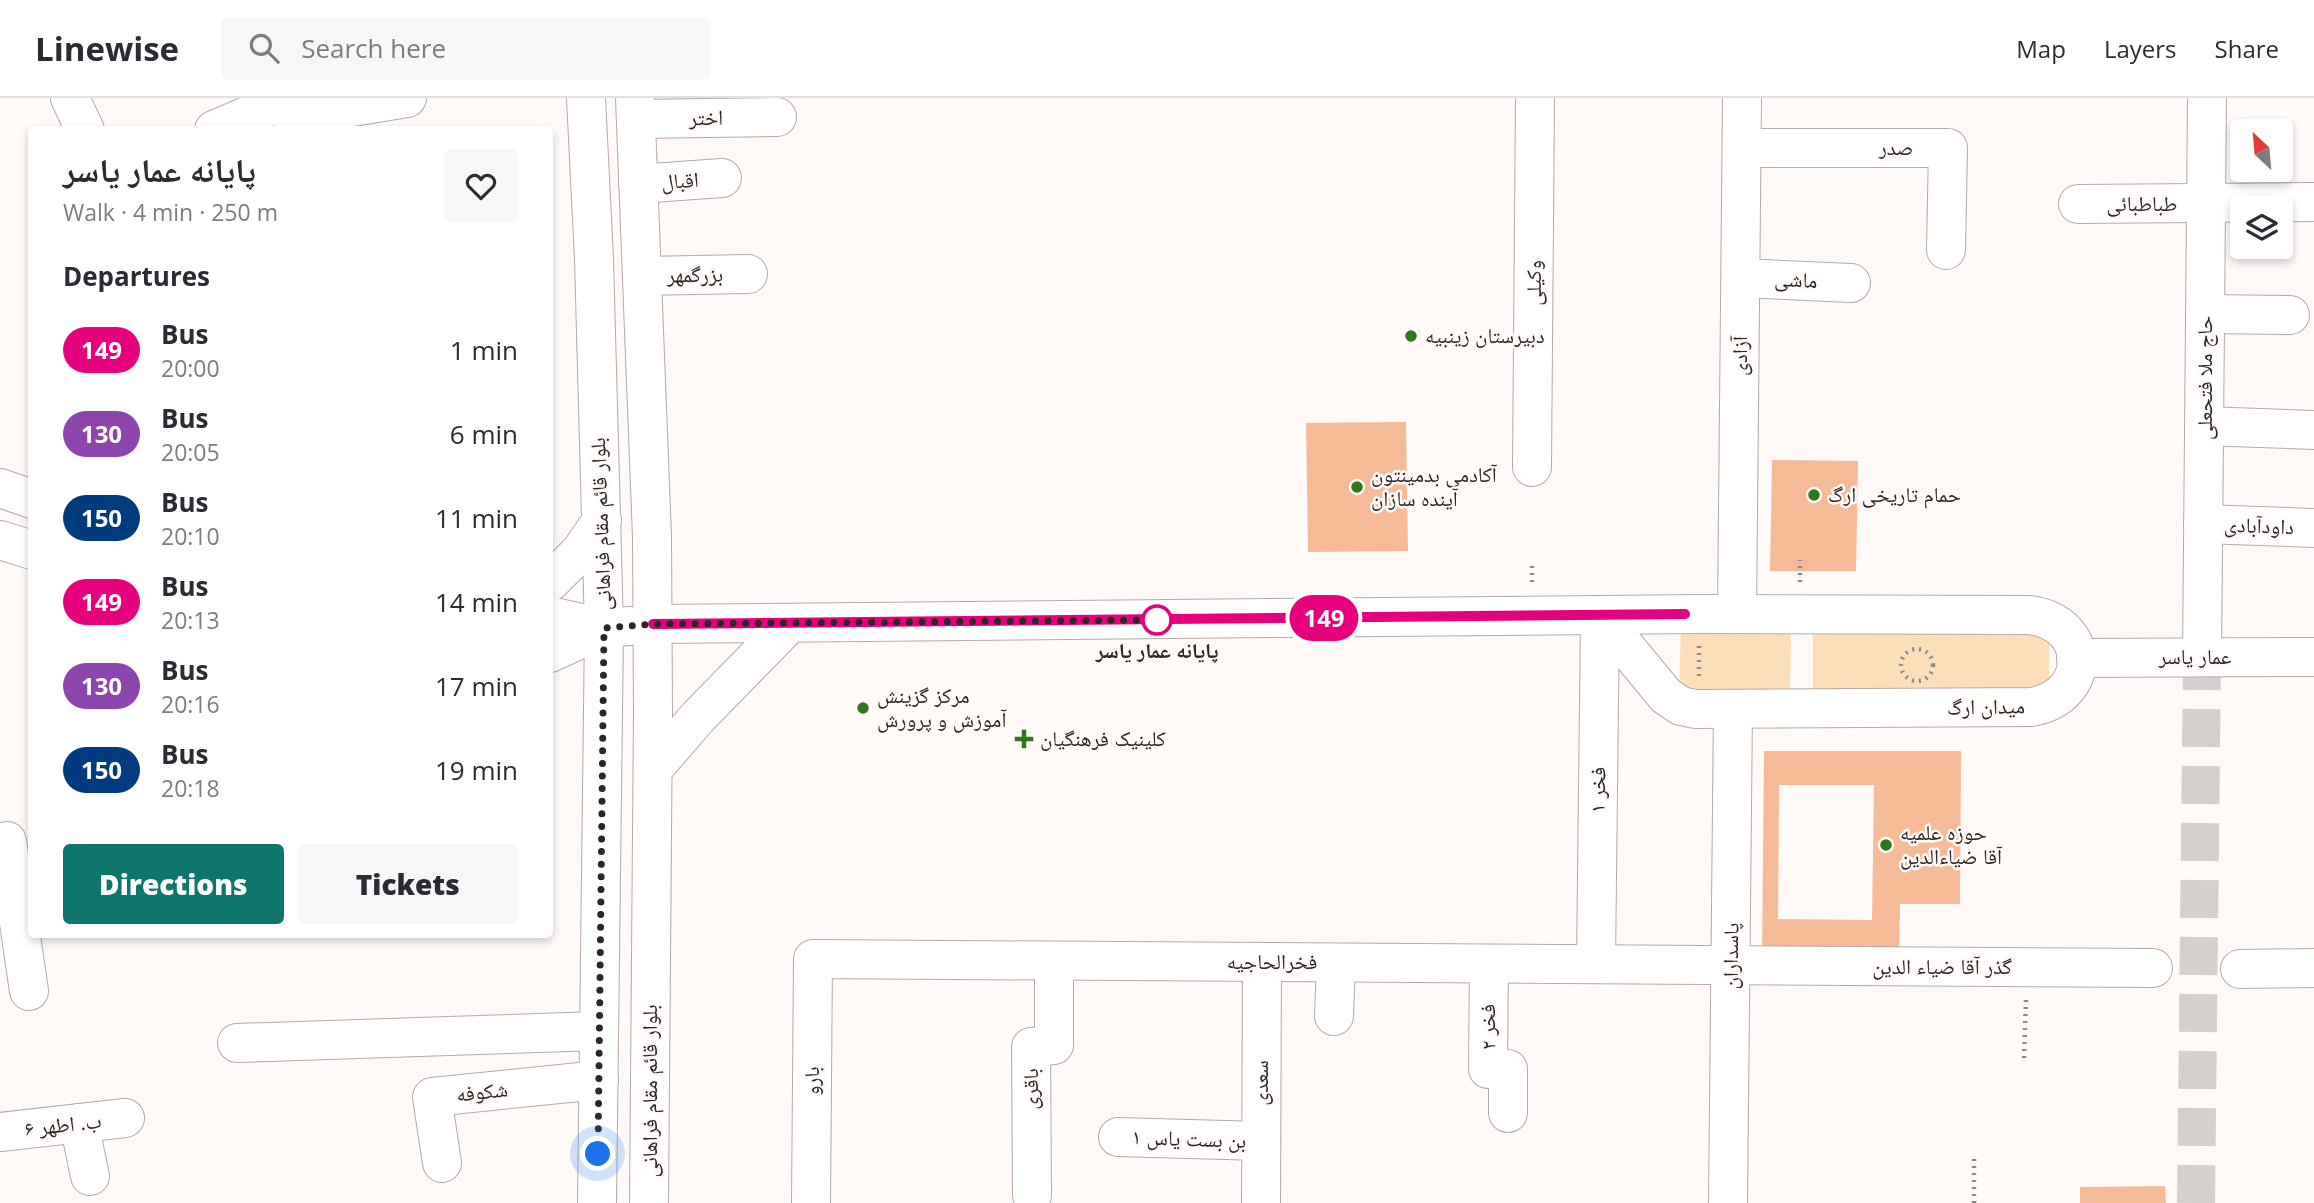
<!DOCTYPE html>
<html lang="en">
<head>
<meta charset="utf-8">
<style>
	:root { --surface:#fff; --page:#f7f7f7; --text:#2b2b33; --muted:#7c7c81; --line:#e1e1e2; --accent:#0f766e }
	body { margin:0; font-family:"Open Sans","Noto Naskh Arabic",sans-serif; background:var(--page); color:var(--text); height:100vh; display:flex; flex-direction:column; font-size:26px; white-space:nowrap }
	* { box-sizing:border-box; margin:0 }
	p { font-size:23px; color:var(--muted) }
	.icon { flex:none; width:38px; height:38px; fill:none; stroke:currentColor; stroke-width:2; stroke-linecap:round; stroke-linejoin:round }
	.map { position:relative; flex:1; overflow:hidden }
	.sheet { position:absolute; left:28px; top:28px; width:525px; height:812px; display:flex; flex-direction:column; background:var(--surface); border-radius:7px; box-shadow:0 4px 10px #0003 }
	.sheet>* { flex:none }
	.badge { padding:0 14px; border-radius:23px; font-size:24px; line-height:46px }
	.needle { width:46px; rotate:334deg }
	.buttons { position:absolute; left:2230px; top:21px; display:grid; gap:14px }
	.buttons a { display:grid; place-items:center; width:63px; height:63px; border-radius:7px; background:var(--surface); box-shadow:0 4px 10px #0003; font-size:35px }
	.you { position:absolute; width:35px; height:35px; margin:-18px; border:5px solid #fff; border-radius:50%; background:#1a73e8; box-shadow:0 0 0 10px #1a73e833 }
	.map>.badge { position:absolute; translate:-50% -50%; box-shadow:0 0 0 4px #fff }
	h2 { padding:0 35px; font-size:26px; line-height:63px }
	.round { display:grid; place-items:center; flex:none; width:74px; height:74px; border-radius:7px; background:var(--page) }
	.overview { display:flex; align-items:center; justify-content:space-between; height:119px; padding:0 35px }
	h1 { font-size:33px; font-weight:800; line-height:52px }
	.primary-button { display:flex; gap:14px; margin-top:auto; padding:14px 35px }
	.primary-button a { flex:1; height:80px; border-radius:7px; background:var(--accent); color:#fff; font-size:28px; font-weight:800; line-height:80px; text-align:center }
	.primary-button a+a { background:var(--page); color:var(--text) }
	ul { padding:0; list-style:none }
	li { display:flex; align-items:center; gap:21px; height:84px; padding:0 35px }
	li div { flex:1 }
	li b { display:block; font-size:26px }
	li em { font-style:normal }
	li .badge { min-width:77px; font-weight:700; text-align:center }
	header { display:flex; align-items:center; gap:42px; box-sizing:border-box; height:98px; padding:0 35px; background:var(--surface); border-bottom:2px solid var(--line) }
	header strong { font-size:33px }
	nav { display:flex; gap:38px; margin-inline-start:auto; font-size:24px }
	.search { width:490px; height:63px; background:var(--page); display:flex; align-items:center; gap:18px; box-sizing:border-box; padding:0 24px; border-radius:7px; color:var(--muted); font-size:26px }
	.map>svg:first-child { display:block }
	.green { fill:#fcdfb8 }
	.building { fill:#f5bb96; fill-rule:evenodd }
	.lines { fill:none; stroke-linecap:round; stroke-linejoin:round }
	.minor-tunnel { stroke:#d5cfce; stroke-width:38; stroke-dasharray:38 19; stroke-linecap:butt }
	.minor-casing { stroke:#b6a9a6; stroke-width:40 }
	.major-casing { stroke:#b6a9a6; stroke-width:40 }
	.path { stroke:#8e8987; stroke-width:4.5; stroke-dasharray:2 5; stroke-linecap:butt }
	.minor { stroke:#fff; stroke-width:38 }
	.major { stroke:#fff; stroke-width:38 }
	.line-casing { stroke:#fff; stroke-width:16 }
	.line { stroke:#e6007e; stroke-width:10 }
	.walk { stroke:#2c2725; stroke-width:7; stroke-dasharray:0 12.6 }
	.poi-dot { fill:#2f771b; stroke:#fff9f8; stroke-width:2.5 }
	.stop-dot { fill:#fff; stroke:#e6007e; stroke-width:3.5 }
	.labels { text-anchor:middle; stroke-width:5; stroke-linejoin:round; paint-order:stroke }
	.street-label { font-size:21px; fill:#2c2725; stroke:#fff9f8 }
	.poi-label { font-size:21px; fill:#2c2725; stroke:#fff9f8; text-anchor:start }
	.stop-label { font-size:21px; font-weight:bold; fill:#2c2725; stroke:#fff9f8 }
</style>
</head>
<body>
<header>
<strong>Linewise</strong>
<div class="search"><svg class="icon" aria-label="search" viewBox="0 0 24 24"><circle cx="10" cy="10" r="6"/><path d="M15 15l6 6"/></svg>Search here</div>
<nav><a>Map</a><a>Layers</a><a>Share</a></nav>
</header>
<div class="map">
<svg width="2314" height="1105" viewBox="0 0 2314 1105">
	<rect width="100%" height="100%" fill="#fff9f8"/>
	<g class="green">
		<path d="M1681,527L1791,529L1790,598L1679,596Z"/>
		<path d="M1813,529L2049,530V599L1813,598Z"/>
	</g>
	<g class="building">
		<path d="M1406,324L1408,453L1308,454L1306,325Z"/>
		<path d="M1772,362L1858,363L1856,473H1770Z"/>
		<path d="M1764,653H1961L1960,806H1900L1899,862L1762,861ZM1779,687H1874L1872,822L1778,821Z"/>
		<path d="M2165,1088L2166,1105H2080V1089Z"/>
	</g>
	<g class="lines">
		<path class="minor-tunnel" d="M2196,1105L2202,559"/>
		<g class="minor-casing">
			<g id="minor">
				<path d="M70,0L85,32"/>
				<path d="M636,21L777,19"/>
				<path d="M214,32L277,5L292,19L407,0"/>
				<path d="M1742,50H1948L1946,152"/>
				<path d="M638,86L722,80"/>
				<path d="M2078,106L2314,104"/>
				<path d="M642,178L748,176"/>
				<path d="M1741,180L1851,185"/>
				<path d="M2205,216L2290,217"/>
				<path d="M2204,328L2314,332"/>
				<path d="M1532,369L1535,0"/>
				<path d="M2203,426L2314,430"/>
				<path d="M1737,516L1742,0"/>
				<path d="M653,526L1700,516L2029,517C2092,524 2093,599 2031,609L1695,611L1681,608L1666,598L1600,518"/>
				<path d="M2202,559L2207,0"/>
				<path d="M2076,560L2314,559"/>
				<path d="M653,671L698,619L790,525"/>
				<path d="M7,743L29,893"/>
				<path d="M1489,866L1488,971H1508V1015"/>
				<path d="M1596,866L1600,518"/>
				<path d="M2240,871L2314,870"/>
				<path d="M1334,918L1336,865"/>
				<path d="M237,945L599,933"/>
				<path d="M79,1025L90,1078"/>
				<path d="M0,1034L125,1020"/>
				<path d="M1118,1039L1261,1043"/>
				<path d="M442,1065L432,999L599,982"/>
				<path d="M1032,1097L1031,949L1054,947V863"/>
				<path d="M811,1105L813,861L2153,870"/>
				<path d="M1261,1105L1262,864"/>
				<path d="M1728,1105L1733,611"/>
			</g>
		</g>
		<g class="major-casing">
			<g id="major">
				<path d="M586,0L594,161L604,530L597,1105"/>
				<path d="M635,0L652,439L653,614L649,1105"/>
				<path d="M0,390L32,401"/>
				<path d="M0,442L32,452"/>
				<path d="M550,484L580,454L602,422"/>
				<path d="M550,518L604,530L630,528"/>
				<path d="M550,555L604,530"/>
			</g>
		</g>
		<g class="path">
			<path d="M1532,484V464"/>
			<path d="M1800,484V462"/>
			<circle cx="1917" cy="567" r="16"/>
			<path d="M1699,578V548"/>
			<path d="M2024,960L2026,902"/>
			<path d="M1974,1105V1060"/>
		</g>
		<use href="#minor" class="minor"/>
		<use href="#major" class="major"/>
	</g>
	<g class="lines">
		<g class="line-casing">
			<path id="line" d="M653,526L1685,516"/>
		</g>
		<use href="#line" class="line"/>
		<path class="walk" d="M598,1056L604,530L653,526L1157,522"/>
	</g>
	<g class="poi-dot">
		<circle cx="1411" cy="238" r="7"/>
		<circle cx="1357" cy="389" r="7"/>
		<circle cx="1814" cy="397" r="7"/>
		<circle cx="863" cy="610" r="7"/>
		<path d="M1020.5 630.5h7v7h7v7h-7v7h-7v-7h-7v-7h7z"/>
		<circle cx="1886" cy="747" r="7"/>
	</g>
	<circle class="stop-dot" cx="1157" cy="522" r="14"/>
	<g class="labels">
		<g class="street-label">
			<text transform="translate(706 20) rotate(-1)" y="7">اختر</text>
			<text x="1896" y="57">صدر</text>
			<text transform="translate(680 83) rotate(-4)" y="7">اقبال</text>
			<text x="2142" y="113">طباطبائی</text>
			<text transform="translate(695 177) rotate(-1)" y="7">بزرگمهر</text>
			<text transform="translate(1796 182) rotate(3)" y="7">ماشی</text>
			<text transform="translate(1534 185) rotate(-90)" y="7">وکیلی</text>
			<text transform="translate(1740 258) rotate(-89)" y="7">آزادی</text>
			<text transform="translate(2205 280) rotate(-90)" y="7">حاج ملا فتحعلی</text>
			<text transform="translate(601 426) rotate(-92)" y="7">بلوار قائم مقام فراهانی</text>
			<text transform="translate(2259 428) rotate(2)" y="7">داودآبادی</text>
			<text x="2195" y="566">عمار یاسر</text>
			<text transform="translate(1986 609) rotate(-1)" y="7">میدان ارگ</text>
			<text transform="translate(1598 692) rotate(-89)" y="7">فخر ۱</text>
			<text transform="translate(1731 858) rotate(-89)" y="7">پاسداران</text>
			<text x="1272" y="871">فخرالحاجیه</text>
			<text x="1942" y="876">گذر آقا ضیاء الدین</text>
			<text transform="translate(1488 929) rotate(-90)" y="7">فخر ۲</text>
			<text transform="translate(812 983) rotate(-90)" y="7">بارو</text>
			<text transform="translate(1261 985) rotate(-90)" y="7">سعدی</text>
			<text transform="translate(1031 991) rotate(-90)" y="7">باقری</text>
			<text transform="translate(650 993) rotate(-90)" y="7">بلوار قائم مقام فراهانی</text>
			<text transform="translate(482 994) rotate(-6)" y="7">شکوفه</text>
			<text transform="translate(63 1027) rotate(-6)" y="7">ب. اطهر ۶</text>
			<text transform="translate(1189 1041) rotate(2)" y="7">بن بست یاس ۱</text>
		</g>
		<g class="poi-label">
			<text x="1425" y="245">دبیرستان زینبیه</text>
			<text x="1371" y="384">آکادمی بدمینتون<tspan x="1371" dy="24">آینده سازان</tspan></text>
			<text x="1828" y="404">حمام تاریخی ارگ</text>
			<text x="877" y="605">مرکز گزینش<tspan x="877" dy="24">آموزش و پرورش</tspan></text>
			<text x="1040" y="648">کلینیک فرهنگیان</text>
			<text x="1900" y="742">حوزه علمیه<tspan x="1900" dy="24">آقا ضیاءالدین</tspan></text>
		</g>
		<g class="stop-label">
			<text x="1157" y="560">پایانه عمار یاسر</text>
		</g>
	</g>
</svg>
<div class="buttons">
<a><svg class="needle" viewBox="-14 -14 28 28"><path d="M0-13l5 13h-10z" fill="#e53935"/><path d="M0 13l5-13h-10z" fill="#7c7c81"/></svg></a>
<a><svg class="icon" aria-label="layers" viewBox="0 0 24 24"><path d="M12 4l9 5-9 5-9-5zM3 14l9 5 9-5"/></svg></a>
</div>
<div class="you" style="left:598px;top:1056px"></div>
<b class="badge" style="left:1324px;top:520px;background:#e6007e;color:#fff">149</b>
<section class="sheet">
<div class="overview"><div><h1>پایانه عمار یاسر</h1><p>Walk · 4 min · 250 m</p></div><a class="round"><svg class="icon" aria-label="heart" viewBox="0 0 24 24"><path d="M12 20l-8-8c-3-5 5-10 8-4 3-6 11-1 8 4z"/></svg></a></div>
<h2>Departures</h2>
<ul>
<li><span class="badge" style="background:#e6007e;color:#fff">149</span><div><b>Bus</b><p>20:00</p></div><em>1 min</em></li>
<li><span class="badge" style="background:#8e44ad;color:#fff">130</span><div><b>Bus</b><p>20:05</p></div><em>6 min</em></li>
<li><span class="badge" style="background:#003b80;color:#fff">150</span><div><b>Bus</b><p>20:10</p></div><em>11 min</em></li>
<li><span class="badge" style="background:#e6007e;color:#fff">149</span><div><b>Bus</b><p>20:13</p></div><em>14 min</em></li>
<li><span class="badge" style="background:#8e44ad;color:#fff">130</span><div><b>Bus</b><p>20:16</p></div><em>17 min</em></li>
<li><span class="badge" style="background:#003b80;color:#fff">150</span><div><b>Bus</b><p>20:18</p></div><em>19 min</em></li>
</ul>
<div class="primary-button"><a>Directions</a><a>Tickets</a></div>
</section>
</div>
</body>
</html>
